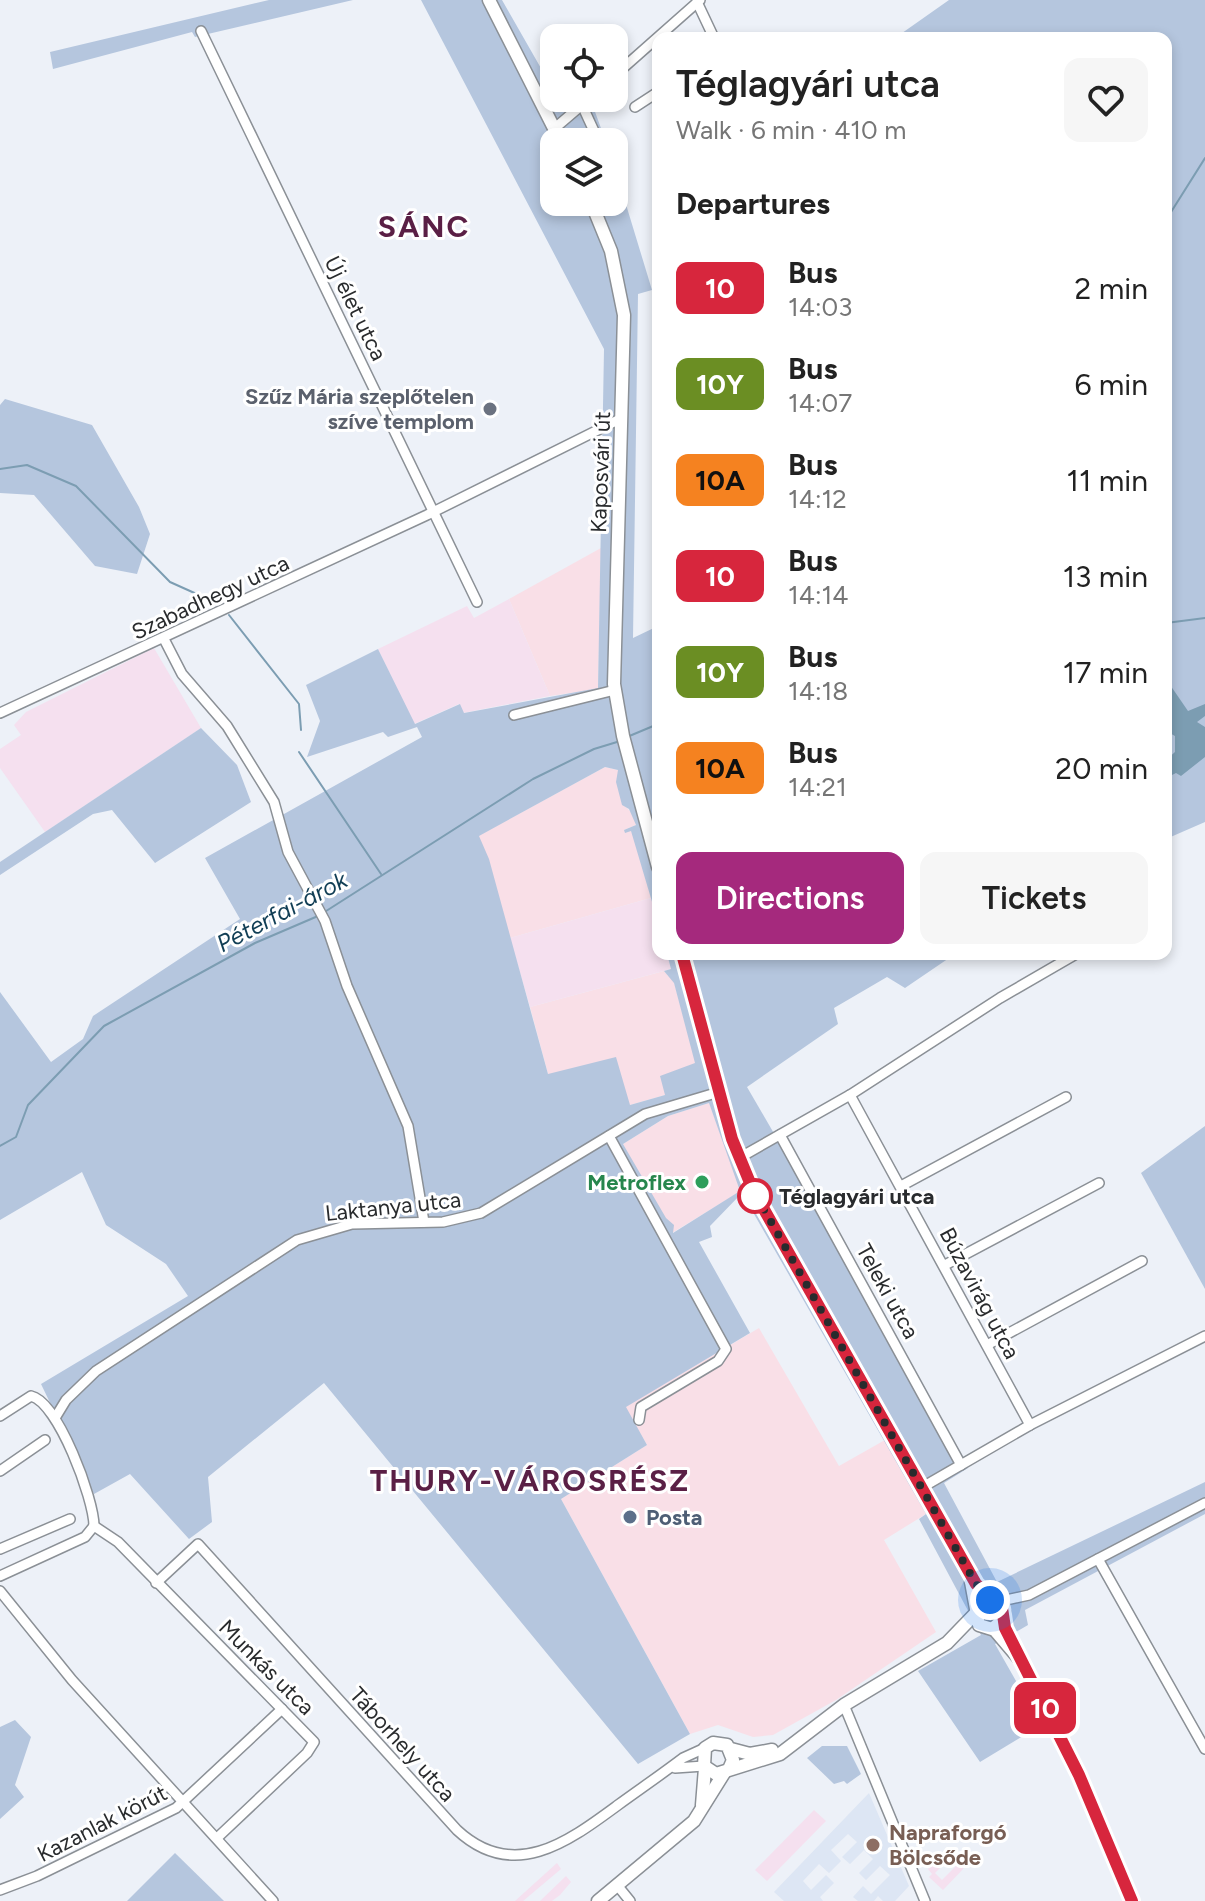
<!DOCTYPE html>
<html lang="en">
<head>
<meta charset="utf-8">
<style>
	:root { --surface:#fff; --page:#f6f6f6; --text:#222; --muted:#767676; --accent:#a5297d }
	body { margin:0; font-family:Figtree,sans-serif; background:var(--page); color:var(--text); height:100vh; display:flex; flex-direction:column; font-size:30px; white-space:nowrap }
	* { box-sizing:border-box; margin:0 }
	p { font-size:26px; color:var(--muted) }
	.icon { flex:none; width:44px; height:44px; fill:none; stroke:currentColor; stroke-width:2; stroke-linecap:round; stroke-linejoin:round }
	.map { position:relative; flex:1; overflow:hidden }
	.drawer { position:absolute; left:652px; top:32px; width:520px; height:928px; display:flex; flex-direction:column; background:var(--surface); border-radius:16px; box-shadow:0 4px 12px #0003 }
	.drawer>* { flex:none }
	.badge { padding:0 16px; border-radius:12px; font-size:28px; line-height:52px }
	.tools { position:absolute; left:540px; top:24px; display:grid; gap:16px }
	.tools a { display:grid; place-items:center; width:88px; height:88px; border-radius:16px; background:var(--surface); box-shadow:0 4px 12px #0003; font-size:40px }
	.you { position:absolute; width:40px; height:40px; margin:-20px; border:6px solid #fff; border-radius:50%; background:#1a73e8; box-shadow:0 0 0 12px #1a73e833 }
	.map>.badge { position:absolute; translate:-50% -50%; box-shadow:0 0 0 4px #fff }
	h2 { padding:0 24px; font-size:30px; line-height:72px }
	.round { display:grid; place-items:center; flex:none; width:84px; height:84px; border-radius:16px; background:var(--page) }
	.head { display:flex; align-items:center; justify-content:space-between; height:136px; padding:0 24px }
	h1 { font-size:38px; font-weight:600; line-height:60px }
	.primary-button { display:flex; gap:16px; margin-top:auto; padding:16px 24px }
	.primary-button a { flex:1; height:92px; border-radius:16px; background:var(--accent); color:#fff; font-size:32px; font-weight:600; line-height:92px; text-align:center }
	.primary-button a+a { background:var(--page); color:var(--text) }
	ul { padding:0; list-style:none }
	li { display:flex; align-items:center; gap:24px; height:96px; padding:0 24px }
	li div { flex:1 }
	li b { display:block; font-size:30px }
	li em { font-style:normal }
	li .badge { min-width:88px; font-weight:700; text-align:center }
	.map>svg:first-child { display:block }
	.commercial { fill:#f9dfe7 }
	.industrial { fill:#f5e0ef }
	.built { fill:#dde6f4 }
	.green { fill:#b5c6de; fill-rule:evenodd }
	.water { fill:#7c9db2 }
	.lines { fill:none; stroke-linecap:round; stroke-linejoin:round }
	.stream { stroke:#7c9db2; stroke-width:2 }
	.minor-casing { stroke:#8b9096; stroke-width:12 }
	.major-casing { stroke:#8b9096; stroke-width:15 }
	.minor { stroke:#fff; stroke-width:9 }
	.major { stroke:#fff; stroke-width:12 }
	.line-casing { stroke:#fff; stroke-width:18 }
	.line { stroke:#d7263d; stroke-width:12 }
	.walk { stroke:#292b2d; stroke-width:8; stroke-dasharray:0 14.4 }
	.worship-dot { fill:#6b7280; stroke:#fff; stroke-width:3 }
	.leisure-dot { fill:#2e9e5b; stroke:#fff; stroke-width:3 }
	.stop-dot { fill:#fff; stroke:#d7263d; stroke-width:4 }
	.service-dot { fill:#5c6f8a; stroke:#fff; stroke-width:3 }
	.education-dot { fill:#8d6e63; stroke:#fff; stroke-width:3 }
	.labels { text-anchor:middle; stroke-width:6; stroke-linejoin:round; paint-order:stroke }
	.street-label { font-size:22px; fill:#292b2d; stroke:#fff }
	.worship-label { font-size:22px; font-weight:bold; fill:#5b616d; stroke:#fff; text-anchor:end }
	.leisure-label { font-size:22px; font-weight:bold; fill:#27864d; stroke:#fff; text-anchor:end }
	.stop-label { font-size:22px; font-weight:bold; fill:#292b2d; stroke:#fff; text-anchor:start }
	.service-label { font-size:22px; font-weight:bold; fill:#4e5e75; stroke:#fff; text-anchor:start }
	.education-label { font-size:22px; font-weight:bold; fill:#785e54; stroke:#fff; text-anchor:start }
	.water-label { font-size:24px; font-style:italic; fill:#113e55; stroke:#fff }
	.district-label { font-size:30px; font-weight:bold; letter-spacing:2px; fill:#5a1f45; stroke:#fff }
</style>
</head>
<body>
<div class="map">
<svg width="1205" height="1901" viewBox="0 0 1205 1901">
	<rect width="100%" height="100%" fill="#edf1f8"/>
	<g class="commercial">
		<path d="M601,548L598,689L550,696L509,599Z"/>
		<path d="M605,767L618,770L625,806L634,815L636,825L624,830L631,831L637,844L651,898L510,938L478,836Z"/>
		<path d="M664,971L674,982L696,1064L665,1095L630,1105L548,1074L530,1007Z"/>
		<path d="M709,1103L741,1191L672,1233L623,1144L668,1116Z"/>
		<path d="M759,1328L839,1466L885,1440L926,1514L884,1540L936,1632L836,1700L773,1735L753,1737L718,1725L690,1734L561,1499L647,1445L625,1407Z"/>
	</g>
	<g class="industrial">
		<path d="M509,599L550,696L463,713L459,704L414,724L378,649L467,606L474,618Z"/>
		<path d="M154,648L201,728L45,832L0,768V749L21,735L14,725L26,712Z"/>
		<path d="M651,898L658,922V954H667L671,969L530,1007L510,938Z"/>
		<path d="M814,1810L826,1821L767,1881L755,1870Z"/>
		<path d="M947,1849L953,1855L935,1873L942,1880L959,1863L964,1868L943,1890L929,1877L932,1874L928,1869Z"/>
		<path d="M557,1863L561,1869L523,1901H515Z"/>
		<path d="M566,1876L571,1882L560,1895L552,1901H540Z"/>
	</g>
	<path class="built" d="M869,1793L909,1886L895,1901H883L878,1896L874,1901H858L853,1897L863,1886L871,1894L890,1875L880,1866L866,1880L859,1873L873,1859L864,1850L850,1864L842,1857L857,1842L848,1834L831,1850L841,1861L829,1873L819,1864L803,1881L811,1890L826,1875L834,1883L820,1897L823,1901H784L774,1892Z"/>
	<g class="green">
		<path d="M269,0H353L195,37L192,32L53,69L50,52Z"/>
		<path d="M421,0H502L554,91V98H558L567,112L581,98H590L606,142H554V202H614V165L652,290L638,294L633,638L658,626V922L631,831L625,833L624,830L636,825L629,809L622,805L616,782L618,770L605,767L479,836L489,859L548,1074L616,1057L630,1105L665,1095L660,1076L695,1063L674,983L664,971L671,969L667,954H955L905,988L887,977L834,1008L838,1024L747,1087L968,1468L944,1483L997,1582L1205,1482V1514L1025,1610L1028,1625L995,1644L1041,1725L980,1762L918,1671L981,1635L919,1519L926,1514L742,1193L710,1226L712,1237L699,1242L750,1333L626,1407L647,1445L561,1499L690,1734L638,1764L324,1383L208,1477L212,1522L189,1539L130,1474L94,1494L41,1384L188,1296L166,1264L106,1225L82,1172L0,1220V992L51,1062L83,1039L93,1016L240,919L205,858L422,737L417,727L388,737L383,732L307,757L320,721L306,685L378,649L415,724L460,704L464,713L598,688L604,349ZM709,1103L740,1191L673,1233L674,1225L666,1218L623,1144L668,1116Z"/>
		<path d="M949,0H1205V822L1166,839V38H895Z"/>
		<path d="M5,399L92,425L139,507L150,534L137,574L95,566L34,495L0,493V405Z"/>
		<path d="M201,728L237,765L251,802L155,863L112,810L93,814L0,875V862Z"/>
		<path d="M1205,1126V1289L1141,1173Z"/>
		<path d="M15,1720L31,1737L15,1785L24,1797L0,1819V1727Z"/>
		<path d="M822,1746H847L861,1774L847,1784L844,1781L834,1784L807,1758Z"/>
		<path d="M175,1853L224,1901H127Z"/>
	</g>
	<path class="water" d="M1166,679L1188,711L1205,704V716L1197,722L1205,727V757L1181,776L1176,773L1166,778V760L1175,752V736L1166,731Z"/>
	<g class="lines">
		<g class="stream">
			<path d="M1166,220L1205,158"/>
			<path d="M0,469L27,465L76,486L170,582L219,604"/>
			<path d="M229,615L299,704L301,730"/>
			<path d="M1166,623L1205,618"/>
			<path d="M627,737L658,724"/>
			<path d="M299,752L381,874"/>
			<path d="M323,913L533,779L594,749L617,742"/>
			<path d="M0,1146L16,1137L28,1105L104,1026L255,943L318,916"/>
		</g>
		<g class="minor-casing">
			<g id="minor">
				<path d="M697,2L714,38"/>
				<path d="M201,31L477,602"/>
				<path d="M614,76L700,0"/>
				<path d="M582,105L599,142"/>
				<path d="M635,107L658,92"/>
				<path d="M555,128L590,98"/>
				<path d="M596,214L617,199L614,181"/>
				<path d="M164,639L182,674L227,726L274,802L288,852L325,921L347,986L408,1126L424,1222"/>
				<path d="M0,713L427,515L622,418"/>
				<path d="M514,715L615,690"/>
				<path d="M850,1095L1030,1425"/>
				<path d="M780,1135L961,1465"/>
				<path d="M609,1136L726,1349L718,1361L641,1407L639,1420"/>
				<path d="M739,1158L850,1095L1000,998L1076,954"/>
				<path d="M901,1186L1066,1097"/>
				<path d="M945,1265L1099,1183"/>
				<path d="M987,1345L1142,1261"/>
				<path d="M0,1416L31,1396C58,1402 94,1499 94,1526"/>
				<path d="M55,1418L66,1400L96,1371L297,1240L352,1224L443,1222L481,1213L645,1114L719,1092"/>
				<path d="M0,1471L45,1440"/>
				<path d="M921,1488L1030,1425L1205,1336"/>
				<path d="M94,1526L118,1542L314,1742L307,1753L217,1838"/>
				<path d="M0,1549L70,1519"/>
				<path d="M1098,1559L1205,1749"/>
				<path d="M0,1576L85,1537L94,1526"/>
				<path d="M156,1583L198,1544L457,1830C514,1883 569,1841 618,1805C640,1789 662,1774 683,1758L705,1748"/>
				<path d="M0,1591L72,1680L273,1901"/>
				<path d="M997,1602L1029,1595L1205,1503"/>
				<path d="M1002,1621L1079,1775L1132,1901"/>
				<path d="M992,1629L1020,1662"/>
				<path d="M844,1705L925,1901"/>
				<path d="M675,1768L704,1766"/>
				<path d="M617,1885L630,1901"/>
				<path d="M0,1890L37,1876L176,1808L282,1709"/>
			</g>
		</g>
		<g class="major-casing">
			<g id="major">
				<path d="M489,0L561,142"/>
				<path d="M591,202L611,251L624,315L614,684L623,736L658,867"/>
				<path d="M682,954L732,1139L753,1190L976,1584L990,1600"/>
				<path d="M971,1582L979,1625L992,1629L1002,1621L1004,1612L997,1602L984,1601L977,1607"/>
				<path d="M731,1749L750,1754L772,1750"/>
				<path d="M729,1769L733,1760L727,1745L713,1743L705,1748L704,1766L716,1774L780,1754L844,1705L947,1643L975,1614"/>
				<path d="M702,1805L705,1768"/>
				<path d="M598,1901L694,1821L724,1773"/>
			</g>
		</g>
		<use href="#minor" class="minor"/>
		<use href="#major" class="major"/>
	</g>
	<g class="lines">
		<g class="line-casing">
			<path id="line" d="M682,954L732,1139L753,1190L976,1584L1002,1608L1005,1628L1079,1775L1132,1901"/>
		</g>
		<use href="#line" class="line"/>
		<path class="walk" d="M755,1196L753,1190L976,1584L990,1600"/>
	</g>
	<circle class="worship-dot" cx="490" cy="409" r="8"/>
	<circle class="leisure-dot" cx="702" cy="1182" r="8"/>
	<circle class="stop-dot" cx="755" cy="1196" r="16"/>
	<circle class="service-dot" cx="630" cy="1517" r="8"/>
	<circle class="education-dot" cx="873" cy="1845" r="8"/>
	<g class="labels">
		<g class="street-label">
			<text transform="translate(356 308) rotate(64)" y="8">Új élet utca</text>
			<text transform="translate(600 472) rotate(-88)" y="8">Kaposvári út</text>
			<text transform="translate(210 597) rotate(-25)" y="8">Szabadhegy utca</text>
			<text transform="translate(393 1206) rotate(-6)" y="8">Laktanya utca</text>
			<text transform="translate(888 1291) rotate(61)" y="8">Teleki utca</text>
			<text transform="translate(980 1293) rotate(62)" y="8">Búzavirág utca</text>
			<text transform="translate(267 1667) rotate(45)" y="8">Munkás utca</text>
			<text transform="translate(403 1744) rotate(48)" y="8">Táborhely utca</text>
			<text transform="translate(102 1823) rotate(-27)" y="8">Kazanlak körút</text>
		</g>
		<g class="worship-label">
			<text x="474" y="404">Szűz Mária szeplőtelen<tspan x="474" dy="25">szíve templom</tspan></text>
		</g>
		<g class="leisure-label">
			<text x="686" y="1190">Metroflex</text>
		</g>
		<g class="stop-label">
			<text x="779" y="1204">Téglagyári utca</text>
		</g>
		<g class="service-label">
			<text x="646" y="1525">Posta</text>
		</g>
		<g class="education-label">
			<text x="889" y="1840">Napraforgó<tspan x="889" dy="25">Bölcsőde</tspan></text>
		</g>
		<g class="water-label">
			<text transform="translate(282 912) rotate(-28)" y="8">Péterfai-árok</text>
		</g>
		<g class="district-label">
			<text x="424" y="237">SÁNC</text>
			<text x="530" y="1491">THURY-VÁROSRÉSZ</text>
		</g>
	</g>
</svg>
<div class="tools">
<a><svg class="icon" aria-label="locate" viewBox="0 0 24 24"><circle cx="12" cy="12" r="6"/><path d="M12 2v4M12 18v4M2 12h4M18 12h4"/></svg></a>
<a><svg class="icon" aria-label="layers" viewBox="0 0 24 24"><path d="M12 4l9 5-9 5-9-5zM3 14l9 5 9-5"/></svg></a>
</div>
<div class="you" style="left:990px;top:1600px"></div>
<b class="badge" style="left:1045px;top:1708px;background:#d7263d;color:#fff">10</b>
<section class="drawer">
<div class="head"><div><h1>Téglagyári utca</h1><p>Walk · 6 min · 410 m</p></div><a class="round"><svg class="icon" aria-label="heart" viewBox="0 0 24 24"><path d="M12 20l-8-8c-3-5 5-10 8-4 3-6 11-1 8 4z"/></svg></a></div>
<h2>Departures</h2>
<ul>
<li><span class="badge" style="background:#d7263d;color:#fff">10</span><div><b>Bus</b><p>14:03</p></div><em>2 min</em></li>
<li><span class="badge" style="background:#6b8e23;color:#fff">10Y</span><div><b>Bus</b><p>14:07</p></div><em>6 min</em></li>
<li><span class="badge" style="background:#f58220;color:#111">10A</span><div><b>Bus</b><p>14:12</p></div><em>11 min</em></li>
<li><span class="badge" style="background:#d7263d;color:#fff">10</span><div><b>Bus</b><p>14:14</p></div><em>13 min</em></li>
<li><span class="badge" style="background:#6b8e23;color:#fff">10Y</span><div><b>Bus</b><p>14:18</p></div><em>17 min</em></li>
<li><span class="badge" style="background:#f58220;color:#111">10A</span><div><b>Bus</b><p>14:21</p></div><em>20 min</em></li>
</ul>
<div class="primary-button"><a>Directions</a><a>Tickets</a></div>
</section>
</div>
</body>
</html>
